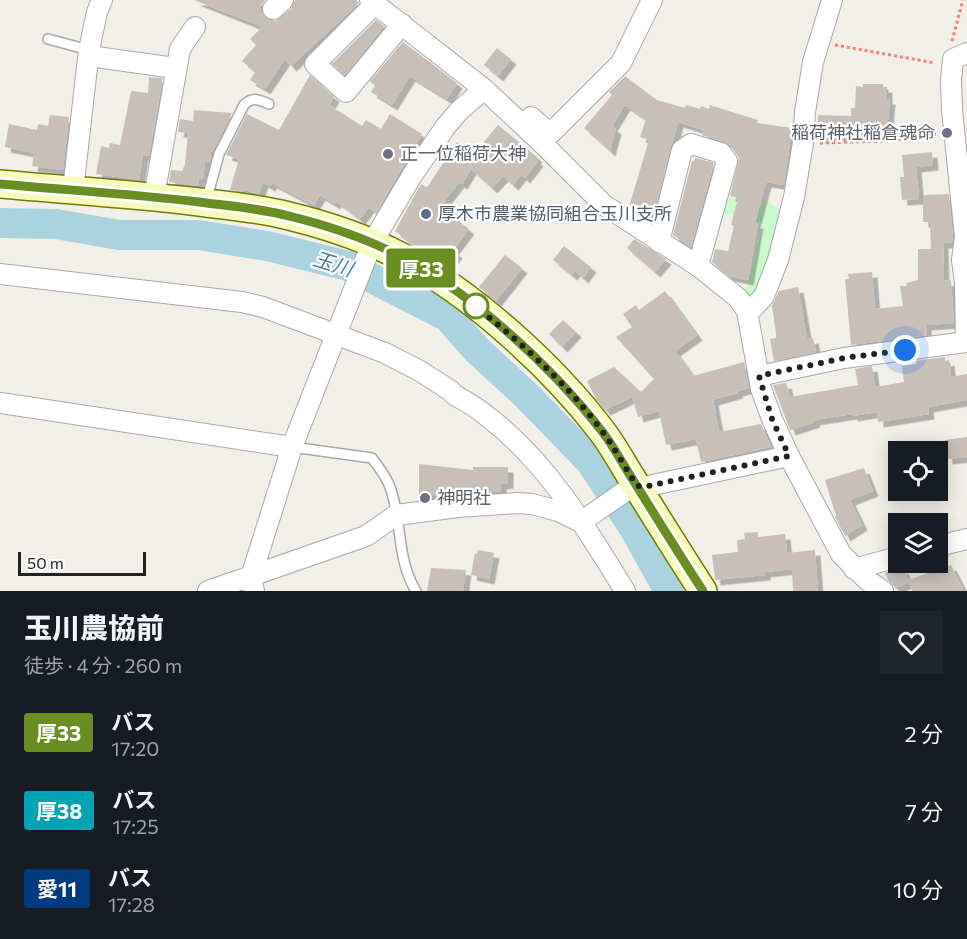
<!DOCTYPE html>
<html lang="ja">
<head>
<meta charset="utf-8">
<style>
	:root { --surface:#171b24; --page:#20242c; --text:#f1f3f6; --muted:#9ea1a6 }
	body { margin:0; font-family:Commissioner,"Noto Sans JP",sans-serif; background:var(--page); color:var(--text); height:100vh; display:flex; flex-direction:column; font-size:22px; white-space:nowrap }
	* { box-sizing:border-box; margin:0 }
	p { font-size:20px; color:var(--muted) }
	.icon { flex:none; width:33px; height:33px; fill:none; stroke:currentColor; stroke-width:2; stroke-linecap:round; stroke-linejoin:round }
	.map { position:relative; height:591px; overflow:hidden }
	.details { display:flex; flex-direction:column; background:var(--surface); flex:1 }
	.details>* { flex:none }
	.badge { padding:0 12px; border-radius:4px; font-size:21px; line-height:39px }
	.tools { position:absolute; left:888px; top:441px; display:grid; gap:12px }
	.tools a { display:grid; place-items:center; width:60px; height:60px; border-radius:0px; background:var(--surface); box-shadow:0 3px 15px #0003; font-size:30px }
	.scale { position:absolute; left:18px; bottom:15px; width:128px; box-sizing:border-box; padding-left:6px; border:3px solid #222; border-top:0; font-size:16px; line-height:21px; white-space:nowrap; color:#222; -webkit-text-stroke:4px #fff; paint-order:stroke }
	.you { position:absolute; width:30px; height:30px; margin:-15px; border:4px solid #fff; border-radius:50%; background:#1a73e8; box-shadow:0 0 0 9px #1a73e833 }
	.map>.badge { position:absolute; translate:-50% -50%; box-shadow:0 0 0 3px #fff }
	.round { display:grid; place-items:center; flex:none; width:63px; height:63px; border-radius:0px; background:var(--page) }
	.head { display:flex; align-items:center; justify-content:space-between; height:102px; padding:0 24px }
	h1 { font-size:28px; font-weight:800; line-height:45px }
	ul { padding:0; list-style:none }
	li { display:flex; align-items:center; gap:18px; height:78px; padding:0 24px }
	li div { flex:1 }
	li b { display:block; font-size:22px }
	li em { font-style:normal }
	li .badge { min-width:66px; font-weight:700; text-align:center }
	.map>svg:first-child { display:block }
	.park { fill:#c8facc }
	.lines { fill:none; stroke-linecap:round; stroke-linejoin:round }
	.river { stroke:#aad3df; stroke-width:30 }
	.building { fill:#c7bfb8; filter:url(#shadow) }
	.lane-casing { stroke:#a9a9a9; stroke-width:12 }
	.street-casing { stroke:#a9a9a9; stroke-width:22 }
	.secondary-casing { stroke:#707d05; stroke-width:30 }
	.path { stroke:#fa8072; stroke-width:3; stroke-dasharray:3 3; stroke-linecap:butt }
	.lane { stroke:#fff; stroke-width:9 }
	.street { stroke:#fff; stroke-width:20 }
	.secondary { stroke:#f7fabf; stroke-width:27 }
	.line-casing { stroke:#fff; stroke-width:14 }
	.line { stroke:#6b8e23; stroke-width:9 }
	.walk { stroke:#222; stroke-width:6; stroke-dasharray:0 10.8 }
	.worship-dot { fill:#6b7280; stroke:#fff; stroke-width:2 }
	.service-dot { fill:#5c6f8a; stroke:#fff; stroke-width:2 }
	.stop-dot { fill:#fff; stroke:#6b8e23; stroke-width:3 }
	.labels { text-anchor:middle; stroke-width:4.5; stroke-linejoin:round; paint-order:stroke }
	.worship-label { font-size:18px; fill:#5b616d; stroke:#fff; text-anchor:start }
	.service-label { font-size:18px; fill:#4e5e75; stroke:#fff; text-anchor:start }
	.water-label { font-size:20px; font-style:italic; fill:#4a7aab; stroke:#fff }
</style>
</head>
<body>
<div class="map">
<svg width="967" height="591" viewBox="0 0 967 591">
	<defs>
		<filter id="shadow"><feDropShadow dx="5.5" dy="5.5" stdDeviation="0" flood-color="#0004"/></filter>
	</defs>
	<rect width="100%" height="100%" fill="#f2efe9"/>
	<path class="park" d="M725,196L762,206L764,200L785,212L753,302L743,294L748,284L763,224L721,212Z"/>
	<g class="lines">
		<path class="river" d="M0,223L56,224L119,235H198L267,246L348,266L448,317L477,350L528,397L591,462L634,528L669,591"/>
	</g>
	<g class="building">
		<path d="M194,0H265L261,6V12L265,17L275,21L291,9L295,0H356L359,3L291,66L285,59L265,89L250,80L255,72L242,61L256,45L250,39L262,27Z"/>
		<path d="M376,20L384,26L345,75L332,64Z"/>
		<path d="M403,42L457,83L447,99L410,76L392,105L371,92L375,86L370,81Z"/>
		<path d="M497,48L511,59L498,76L484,65Z"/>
		<path d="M310,75L334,97L329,105L362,126L366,120L381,129L390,114L422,134L376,213L369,207L360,219L336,201L335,204L320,195L314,205L272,183L270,186L263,182L259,194L245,190V192L230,190L239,159L226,155L247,114L279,130Z"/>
		<path d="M625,76L657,100L685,108L686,105L700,109L701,106L709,109L710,105L758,120L757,123L792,128L784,185L766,182L755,223H758L748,280L729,276L712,262L715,249L728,251L734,226L731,225L738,198L730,196L739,158L731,146L725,142L702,135L703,130L678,122L652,222L629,207L649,140L640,137L646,119L625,105L612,126L616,129L610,151L584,128L612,95L609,92Z"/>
		<path d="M149,77L162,78V82L149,156L143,155L139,180L96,174L101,146L109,148L110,143L120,145L131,91L148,93Z"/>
		<path d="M863,84H883V87H887V99H890L887,131L849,129V136L817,135L818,115L851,116V108H855L856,86L863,87Z"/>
		<path d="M194,110L232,113L213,152H211L210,162L205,161L203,179L199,178L198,186L169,182L171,170L182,171L185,164L188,133L178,132L180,119L193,121Z"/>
		<path d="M50,115L69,117L63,170L32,166L34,153L5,147L9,124L37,130L38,124L48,126Z"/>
		<path d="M498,125L537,157L535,159L538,161L525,178L521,175L513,185L503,176L492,188L471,169L462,184L459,182L440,207L469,229L453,250L457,253L447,266L442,262L435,250L432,256L417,247L395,231L421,184L426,187L428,186L457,142L472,156Z"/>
		<path d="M932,152L933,165L916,167L919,199L902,200L900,177H904L902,155Z"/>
		<path d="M695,158L714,163L691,247L673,235L692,161H694Z"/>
		<path d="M949,194L953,237L952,243H943L944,281L951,280L954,323L926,325L927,335L851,345L845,279H849L848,274L872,272L875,309L903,306L900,286H907L906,283L918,280V249H931L930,222H923V195Z"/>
		<path d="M634,239L666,259L655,272L627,248Z"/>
		<path d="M564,246L591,267L583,278L575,271L572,275L553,260Z"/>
		<path d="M505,255L522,268L496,301L479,287Z"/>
		<path d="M798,287L807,339L813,338L816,352L774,361L770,339L776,338V333L772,306L779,291Z"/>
		<path d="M665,291L697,335L675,351L693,376L744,362L749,388L737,391L738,393L713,400L719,432L761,424L771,447L701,462L696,439L666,445L659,411L638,417L632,397L605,410L596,399L587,381L614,367L641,392L654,379L616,337L632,327L623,314L636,305L639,310Z"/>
		<path d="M563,320L576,332L562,347L549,334Z"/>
		<path d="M945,357V361L949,360L951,377L967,374V400L928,407L929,414L878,422L877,412L852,416V414L814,420L815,422L790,430L773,385L786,383L790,397L858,385L855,369L872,366L875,387L904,382L902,366L917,364L916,361Z"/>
		<path d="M967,437V457L947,459L945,440Z"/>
		<path d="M419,464L473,470V467H508V483L501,484V491L451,492L450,496H447L419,494Z"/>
		<path d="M864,468L873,491L850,500L862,525L845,536L835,517L836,516L825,480Z"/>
		<path d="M758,532V537L785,534L787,553L815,550L818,591H793L792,569L765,572V575L715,580L712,555L738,552L737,540L745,539L744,533Z"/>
		<path d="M478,550L494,553L489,579L471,575L475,553L477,554Z"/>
		<path d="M951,565L964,591H912L909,582L896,588L888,580L885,573L903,568L908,580Z"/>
		<path d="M431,568L466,570L463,591H427Z"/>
	</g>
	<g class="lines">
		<g class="lane-casing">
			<g id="lane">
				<path d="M48,39L89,50"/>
				<path d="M206,202L219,154L244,105C253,96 259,100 269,104"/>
				<path d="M292,447L372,458C379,468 388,478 391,490C402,523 397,561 416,591"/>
			</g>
		</g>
		<g class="street-casing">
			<g id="street">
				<path d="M370,0L484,89"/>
				<path d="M375,4L315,64L346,92L402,24"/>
				<path d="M273,9L283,0"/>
				<path d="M89,56L175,68"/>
				<path d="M531,117L548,132L551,133L621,63L652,0"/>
				<path d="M73,190L89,50L97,12L102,0"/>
				<path d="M154,197L180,49L195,27"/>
				<path d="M659,242L682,150L691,144L721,153L727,161L698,266"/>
				<path d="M0,274L242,302L263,307L385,353L420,371L451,391L453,394C465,401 478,408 488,417C547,462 587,529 625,591"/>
				<path d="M747,311L753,308L764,296L778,260L794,197L803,143L805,112L813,62L832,0"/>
				<path d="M966,342L965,283L962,260L965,237L952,110L951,80L953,59L967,53"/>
				<path d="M759,376L844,358L967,342"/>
				<path d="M0,403L292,447"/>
				<path d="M789,456L841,554L867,580L883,591"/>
				<path d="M938,546L967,539"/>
				<path d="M854,569L898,557"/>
				<path d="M208,591L366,536L396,515L458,507L517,503L532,504L558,511L581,522L627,490L637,486H648L789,456L772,419L761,389L747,311L738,298L698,266L604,205L544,145L484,89L459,111L446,126L413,174L372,243L292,447L251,577L254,591"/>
			</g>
		</g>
		<g class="secondary-casing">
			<path id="secondary" d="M0,184C66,190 133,194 199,202C229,206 259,208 289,216C326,225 365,238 400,256C471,292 552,366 601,430C613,445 622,463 633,480C656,517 679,554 703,591"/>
		</g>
		<g class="path">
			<path d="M952,41L963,0"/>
			<path d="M835,45L935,63"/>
			<path d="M820,143L886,141L936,134"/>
		</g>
		<use href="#lane" class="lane"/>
		<use href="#street" class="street"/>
		<use href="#secondary" class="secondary"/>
	</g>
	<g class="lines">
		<g class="line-casing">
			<path id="line" d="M0,184C66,190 133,194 199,202C229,206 259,208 289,216C326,225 365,238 400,256C471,292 552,367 601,430C613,445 622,463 633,480C656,517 679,554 703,591"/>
		</g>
		<use href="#line" class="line"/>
		<path class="walk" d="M476,306L470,302C517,339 566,382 602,431C615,448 625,468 637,486H648L789,456L772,419L759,376L844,358L905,350"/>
	</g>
	<g class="worship-dot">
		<circle cx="947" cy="133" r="6"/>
		<circle cx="388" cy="154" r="6"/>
		<circle cx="425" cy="498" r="6"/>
	</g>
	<circle class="service-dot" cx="426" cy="214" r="6"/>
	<circle class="stop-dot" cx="476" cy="306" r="12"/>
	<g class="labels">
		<g class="worship-label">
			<text x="935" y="139" text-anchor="end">稲荷神社稲倉魂命</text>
			<text x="400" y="160">正一位稲荷大神</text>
			<text x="437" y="504">神明社</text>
		</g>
		<g class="service-label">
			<text x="438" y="220">厚木市農業協同組合玉川支所</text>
		</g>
		<g class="water-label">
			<text transform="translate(333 264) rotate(17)" y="7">玉川</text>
		</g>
	</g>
</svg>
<div class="tools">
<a><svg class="icon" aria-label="locate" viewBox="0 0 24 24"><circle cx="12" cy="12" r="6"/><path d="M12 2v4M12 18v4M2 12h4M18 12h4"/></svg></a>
<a><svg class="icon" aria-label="layers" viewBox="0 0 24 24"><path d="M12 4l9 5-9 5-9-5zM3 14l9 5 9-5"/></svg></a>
</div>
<div class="scale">50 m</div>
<div class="you" style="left:905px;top:350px"></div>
<b class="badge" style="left:421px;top:268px;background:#6b8e23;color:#fff">厚33</b>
</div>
<section class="details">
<div class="head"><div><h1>玉川農協前</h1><p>徒歩 · 4 分 · 260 m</p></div><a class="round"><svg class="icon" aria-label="heart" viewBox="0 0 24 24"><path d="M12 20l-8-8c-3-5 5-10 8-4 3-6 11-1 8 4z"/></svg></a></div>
<ul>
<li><span class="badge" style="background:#6b8e23;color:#fff">厚33</span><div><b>バス</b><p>17:20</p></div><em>2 分</em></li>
<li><span class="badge" style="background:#00a3b4;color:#fff">厚38</span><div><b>バス</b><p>17:25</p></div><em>7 分</em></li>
<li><span class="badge" style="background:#003b80;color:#fff">愛11</span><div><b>バス</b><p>17:28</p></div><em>10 分</em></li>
</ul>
</section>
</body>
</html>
